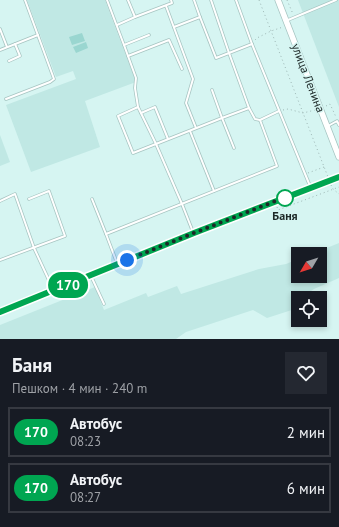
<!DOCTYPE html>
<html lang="ru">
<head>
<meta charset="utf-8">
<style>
	:root { --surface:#171b24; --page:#242831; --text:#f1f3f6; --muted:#9ea1a6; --line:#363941 }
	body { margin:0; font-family:"PT Sans",sans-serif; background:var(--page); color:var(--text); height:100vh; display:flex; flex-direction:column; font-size:15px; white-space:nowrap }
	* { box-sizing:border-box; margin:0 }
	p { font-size:13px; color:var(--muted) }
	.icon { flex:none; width:22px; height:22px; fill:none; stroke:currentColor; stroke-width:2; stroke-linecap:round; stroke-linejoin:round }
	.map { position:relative; height:339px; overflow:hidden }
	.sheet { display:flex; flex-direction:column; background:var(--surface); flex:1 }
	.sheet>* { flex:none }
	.badge { padding:0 8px; border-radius:13px; font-size:14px; line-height:26px }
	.needle { width:26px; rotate:231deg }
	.controls { position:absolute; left:291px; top:247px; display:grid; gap:8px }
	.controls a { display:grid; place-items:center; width:36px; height:36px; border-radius:0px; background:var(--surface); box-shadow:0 2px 6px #0003; font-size:20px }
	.you { position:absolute; width:20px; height:20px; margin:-10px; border:3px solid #fff; border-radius:50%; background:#1a73e8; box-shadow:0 0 0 6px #1a73e833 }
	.map>.badge { position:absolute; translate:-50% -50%; box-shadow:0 0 0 2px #fff }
	.round { display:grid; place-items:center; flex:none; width:42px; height:42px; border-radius:0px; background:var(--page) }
	.head { display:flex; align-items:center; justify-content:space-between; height:68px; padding:0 12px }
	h1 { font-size:19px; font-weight:800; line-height:30px }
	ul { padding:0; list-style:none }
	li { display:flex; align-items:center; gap:12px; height:50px; margin:0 8px 6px; padding:0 4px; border:2px solid var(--line); border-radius:0px }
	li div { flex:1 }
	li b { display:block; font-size:15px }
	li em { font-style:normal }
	li .badge { min-width:44px; font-weight:700; text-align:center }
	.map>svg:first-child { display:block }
	.built { fill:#c0e8e4 }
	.green { fill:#9ad6d0 }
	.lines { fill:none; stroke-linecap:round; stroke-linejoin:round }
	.lane-casing { stroke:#a7c5c2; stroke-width:3.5 }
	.secondary-casing { stroke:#a7c5c2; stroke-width:7 }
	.path { stroke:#9db6b4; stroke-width:1; stroke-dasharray:1 3; stroke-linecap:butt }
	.lane { stroke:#fff; stroke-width:2 }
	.secondary { stroke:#fff; stroke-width:5.5 }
	.line-casing { stroke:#fff; stroke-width:9 }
	.line { stroke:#00a651; stroke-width:6 }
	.walk { stroke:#1d2827; stroke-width:4; stroke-dasharray:0 7.2 }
	.stop-dot { fill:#fff; stroke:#00a651; stroke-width:2 }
	.labels { text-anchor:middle; stroke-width:3; stroke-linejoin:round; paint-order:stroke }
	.street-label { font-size:12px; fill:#1d2827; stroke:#d6f5f2 }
	.stop-label { font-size:12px; font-weight:bold; fill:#1d2827; stroke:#d6f5f2 }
</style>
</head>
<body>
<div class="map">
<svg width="339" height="339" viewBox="0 0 339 339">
	<rect width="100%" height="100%" fill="#d6f5f2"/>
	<g class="built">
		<path d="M27,0H105L136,82L85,101L100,147L31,172L6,105L76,79L73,71L56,77Z"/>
		<path d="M298,0H339V107Z"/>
		<path d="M0,135L10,162L0,166Z"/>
		<path d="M339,243V278L314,289L311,291L308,298H298V308L267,318L253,310L186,332L176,339H0V325L95,287L104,310L146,293L148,297L177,286L181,294L259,269L286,264L298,259V276H320V254H312Z"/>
	</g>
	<g class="green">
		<path d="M82,33L85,41L72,45L69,37Z"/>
		<path d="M86,42L88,48L76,53L73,47Z"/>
	</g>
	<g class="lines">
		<g class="lane-casing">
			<g id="lane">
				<path d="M107,0L124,45L149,35"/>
				<path d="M128,0L135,17L172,3L171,0"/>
				<path d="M194,0L200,17"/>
				<path d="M236,0L252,44L310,186"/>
				<path d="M166,6L193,79L186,103L196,128"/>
				<path d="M288,20L336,0"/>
				<path d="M117,25L135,17"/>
				<path d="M174,27L200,17L216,58L229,53L211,0"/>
				<path d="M0,29L7,47"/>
				<path d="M124,45L128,56"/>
				<path d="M0,50L38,35"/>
				<path d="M9,61L20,56L15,44"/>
				<path d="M182,69L169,40L128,56L136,78L135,88L138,107L156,144L182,204L193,232"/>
				<path d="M6,99L50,82L54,79L25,0"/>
				<path d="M138,107L118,116L133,153L222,118L212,90"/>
				<path d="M249,108L229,53L252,44"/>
				<path d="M141,113L155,107L168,139"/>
				<path d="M328,126L337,121L339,125"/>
				<path d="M190,131L214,191"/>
				<path d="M234,148L222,118L249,108L255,119L260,120L279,111"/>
				<path d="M92,199L106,234"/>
				<path d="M0,201L15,194L34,248L53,289"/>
				<path d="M0,260L65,236L49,191L29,199"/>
				<path d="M117,263L106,234L277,166L260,120"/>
				<path d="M91,276L104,304"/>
			</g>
		</g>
		<g class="secondary-casing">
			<g id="secondary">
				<path d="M278,0L339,157"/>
				<path d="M0,312L193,233L339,177"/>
			</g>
		</g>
		<g class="path">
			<path d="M259,0L328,177"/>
			<path d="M287,0L293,14"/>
			<path d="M255,40L257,38L271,31L283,27"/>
			<path d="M326,106L330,104L336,117"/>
			<path d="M283,110L288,109L303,113L315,110"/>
			<path d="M308,173L324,167"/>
			<path d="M331,185L333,189L339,194"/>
			<path d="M277,207L278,210L339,187"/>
		</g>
		<use href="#lane" class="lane"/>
		<use href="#secondary" class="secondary"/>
	</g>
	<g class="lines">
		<g class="line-casing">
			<path id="line" d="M0,312L194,233L339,177"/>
		</g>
		<use href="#line" class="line"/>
		<path class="walk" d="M127,260L194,233L286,197L285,198"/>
	</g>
	<circle class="stop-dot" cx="285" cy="198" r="8"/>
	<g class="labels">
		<g class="street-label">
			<text transform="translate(308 78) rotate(69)" y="4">улица Ленина</text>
		</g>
		<g class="stop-label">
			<text x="285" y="220">Баня</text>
		</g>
	</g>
</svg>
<div class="controls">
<a><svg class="needle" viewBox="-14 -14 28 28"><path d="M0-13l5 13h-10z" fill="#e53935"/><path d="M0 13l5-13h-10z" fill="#9ea1a6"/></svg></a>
<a><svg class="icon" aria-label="locate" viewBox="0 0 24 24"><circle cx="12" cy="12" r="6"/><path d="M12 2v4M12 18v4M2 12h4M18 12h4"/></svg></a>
</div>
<div class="you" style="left:127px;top:260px"></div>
<b class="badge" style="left:68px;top:285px;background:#00a651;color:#fff">170</b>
</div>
<section class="sheet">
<div class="head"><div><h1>Баня</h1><p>Пешком · 4 мин · 240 m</p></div><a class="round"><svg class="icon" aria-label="heart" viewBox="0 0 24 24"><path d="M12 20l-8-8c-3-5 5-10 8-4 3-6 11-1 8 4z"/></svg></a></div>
<ul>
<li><span class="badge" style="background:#00a651;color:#fff">170</span><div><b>Автобус</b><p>08:23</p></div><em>2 мин</em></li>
<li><span class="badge" style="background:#00a651;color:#fff">170</span><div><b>Автобус</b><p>08:27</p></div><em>6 мин</em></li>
</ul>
</section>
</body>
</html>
